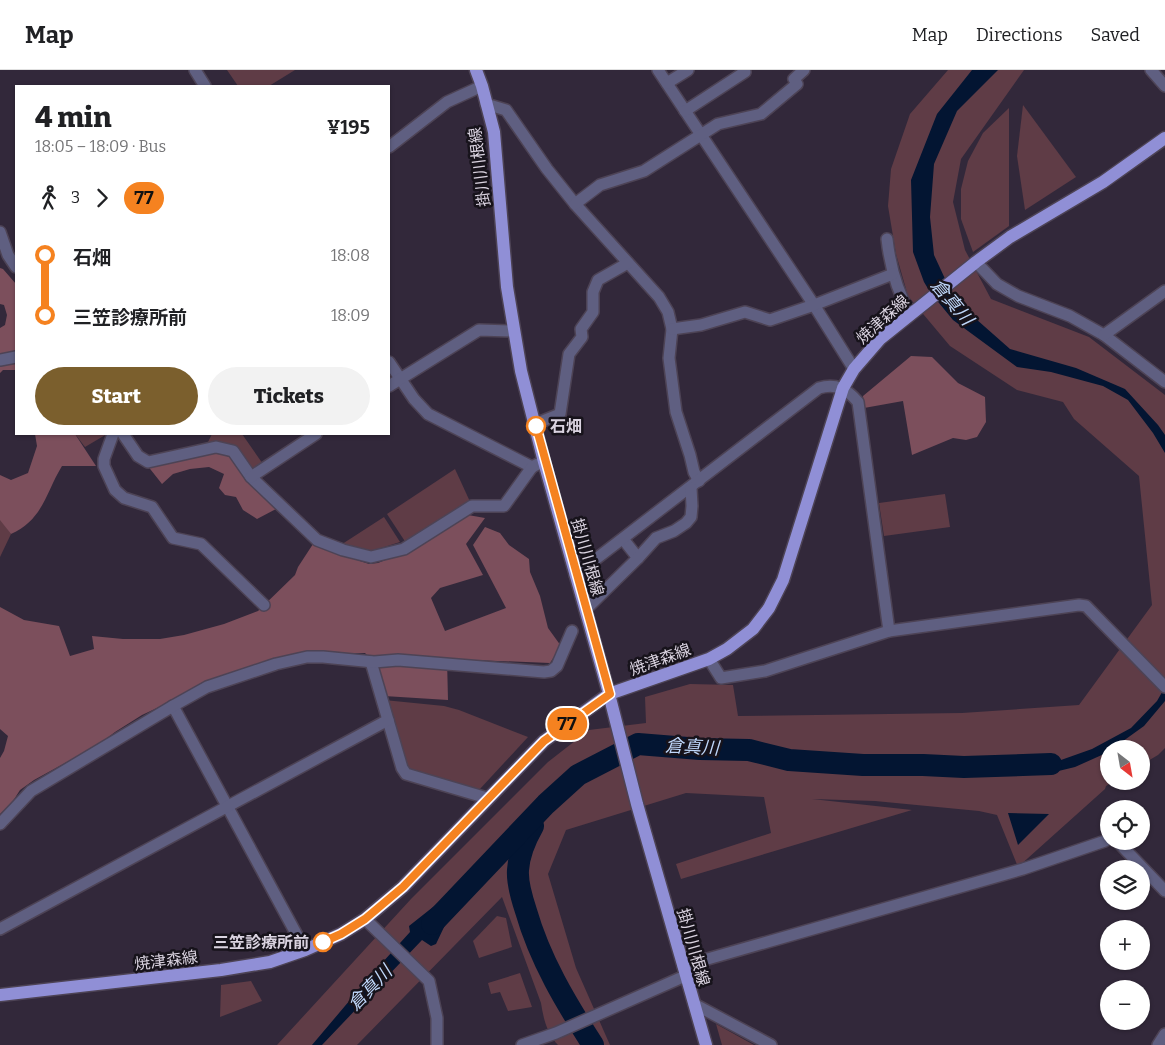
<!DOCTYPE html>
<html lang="en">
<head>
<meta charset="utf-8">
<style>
	:root { --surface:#fff; --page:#f2f2f2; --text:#202124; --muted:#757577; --line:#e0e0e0; --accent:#7b5f2d }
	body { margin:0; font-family:Bitter,"Noto Sans JP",serif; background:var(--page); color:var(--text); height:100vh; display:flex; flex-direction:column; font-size:19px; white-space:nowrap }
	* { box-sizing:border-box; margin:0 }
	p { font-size:16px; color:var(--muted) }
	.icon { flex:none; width:28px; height:28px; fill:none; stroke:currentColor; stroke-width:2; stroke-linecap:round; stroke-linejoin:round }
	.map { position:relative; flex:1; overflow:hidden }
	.side { position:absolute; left:15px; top:15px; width:375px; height:350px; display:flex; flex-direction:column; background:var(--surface); border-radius:0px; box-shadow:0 1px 4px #0004 }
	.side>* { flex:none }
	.badge { padding:0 10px; border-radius:16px; font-size:18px; line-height:32px }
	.needle { width:32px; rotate:149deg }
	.tools { position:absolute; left:1100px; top:670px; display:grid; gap:10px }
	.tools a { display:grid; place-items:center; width:50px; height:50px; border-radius:50%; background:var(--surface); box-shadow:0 1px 4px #0004; font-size:25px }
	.map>.badge { position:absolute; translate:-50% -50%; box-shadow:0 0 0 2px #fff }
	.legs { display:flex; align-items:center; gap:8px; height:55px; padding:0 20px; font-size:16px }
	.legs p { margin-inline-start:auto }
	.overview { display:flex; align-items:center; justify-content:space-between; height:85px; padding:0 20px }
	h1 { font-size:28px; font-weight:800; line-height:38px }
	.cta { display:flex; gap:10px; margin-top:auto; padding:10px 20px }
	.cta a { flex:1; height:58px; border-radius:30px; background:var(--accent); color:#fff; font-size:20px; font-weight:800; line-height:58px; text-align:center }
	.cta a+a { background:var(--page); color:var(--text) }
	ul { padding:0 20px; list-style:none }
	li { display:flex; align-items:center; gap:18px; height:60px; font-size:19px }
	li i { display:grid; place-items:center; width:8px; height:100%; margin:0 6px; background:currentColor }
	li i::after { content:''; width:12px; height:12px; margin:-6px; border:4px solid; border-radius:50%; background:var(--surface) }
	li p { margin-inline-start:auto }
	li:first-child i { background:linear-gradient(#0000 50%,currentColor 0) }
	li:last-child i { background:linear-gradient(currentColor 50%,#0000 0) }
	header { display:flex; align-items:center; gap:30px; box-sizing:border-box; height:70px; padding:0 25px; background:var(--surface); border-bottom:1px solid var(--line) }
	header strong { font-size:24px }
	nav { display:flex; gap:28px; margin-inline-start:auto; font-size:18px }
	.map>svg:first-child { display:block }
	.green { fill:#5f3c46 }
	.forest { fill:#7c4f5c }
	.water { fill:#031532 }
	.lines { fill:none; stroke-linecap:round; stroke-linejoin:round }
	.river { stroke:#031532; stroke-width:22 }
	.minor-casing { stroke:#4d4355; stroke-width:14 }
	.primary-casing { stroke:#4d4355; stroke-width:15 }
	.minor { stroke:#5f5f81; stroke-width:11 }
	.primary { stroke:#908fd6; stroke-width:12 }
	.line-1-casing { stroke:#fff; stroke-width:11 }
	.line-1 { stroke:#f58220; stroke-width:8 }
	.stop-1-dot { fill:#fff; stroke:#f58220; stroke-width:2.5 }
	.labels { text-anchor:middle; stroke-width:5; stroke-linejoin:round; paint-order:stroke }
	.street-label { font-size:16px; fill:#dad3e0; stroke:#17131b }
	.stop-label { font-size:16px; font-weight:bold; fill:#dad3e0; stroke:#17131b; text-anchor:start }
	.water-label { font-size:18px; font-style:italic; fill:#bfd7fa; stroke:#17131b }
</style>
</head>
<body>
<header>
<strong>Map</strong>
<nav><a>Map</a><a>Directions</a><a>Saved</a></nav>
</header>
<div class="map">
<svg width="1165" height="975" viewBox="0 0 1165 975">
	<rect width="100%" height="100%" fill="#32283a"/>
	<g class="green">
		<path d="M227,0H295L269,16H238Z"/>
		<path d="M948,0H1024L961,89L953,132L965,180L991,229L1089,267L1165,325V678L1158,685L1141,695V679H1109V711H1114L1106,716L1105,719L1018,797L997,745L979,741L875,731L812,729L912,740L681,809L676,794L771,763L764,727L686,723L566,760L548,804L576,898L610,975H558C547,964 543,947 541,933L502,827L357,975H277L411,829L548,692L589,660L646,653L645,627L690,614L733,615L738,646L962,643L1079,635L1152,535L1139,406L1074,349L1063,332L1017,320L950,276L908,226L896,184L888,136L891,99L910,44Z"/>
		<path d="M1023,35L1076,107L1025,140L1017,86Z"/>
		<path d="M1009,38V156L973,182L961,149V119L968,91L983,63Z"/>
		<path d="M75,364H107L85,377Z"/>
		<path d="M212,364H242L265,397L253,405L229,380L206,376Z"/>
		<path d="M455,399L472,436L408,476L387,444Z"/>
		<path d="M945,424L950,457L884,466L879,433Z"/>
		<path d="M384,447L400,472L372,481L336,478Z"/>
		<path d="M0,448L11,464L0,487Z"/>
		<path d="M384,630L444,636L459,640L528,667L479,720L413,703L406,697Z"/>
		<path d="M497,846L506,848L512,877L479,888L473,871Z"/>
		<path d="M520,903L532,937L508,941L500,922L491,924L488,913Z"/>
		<path d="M251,911L262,931L220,947L221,915Z"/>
		<path d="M716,954L754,975H722Z"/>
	</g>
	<g class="forest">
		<path d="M0,198L3,199L16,214V300H3L0,303V258L5,255L7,245L4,235L0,234Z"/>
		<path d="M911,286L932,287L958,313L985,327L986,352L977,367L966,370L953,368L912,385L903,331L864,338L863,326Z"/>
		<path d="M35,364H75L96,396H62C46,422 43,450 11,464L0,450V405L11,410L28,403L37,376Z"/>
		<path d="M219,383L232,388L276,439L257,449L243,440L236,427L225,425L219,418L224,404L209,397L190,399L173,404L162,414L147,395L195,385Z"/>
		<path d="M468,445L485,448L466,474L483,505L440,518L431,528L445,561L506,538L473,475L485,457L500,463L509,475L529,489L530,502L540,526L548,558L561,576L550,593L447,589L448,630L384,626L370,588L365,583L296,585L252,596L202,617L142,645L115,662L98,675L34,710L20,720L13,731L0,744V688L4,681L8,666L0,659V537L24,550L59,556L70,586L94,579L92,566L123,569H160L184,565L224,554L258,541L295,505L298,497L313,474L360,491L369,494L378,493L422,475L443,459Z"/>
	</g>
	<g class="water">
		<path d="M972,0H998L957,41L934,94L930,147L934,185L953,226L976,249L1010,279L1076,298L1125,319L1158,355L1165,365V383L1153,363L1128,330L1103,316L1051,302L1017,297L953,250L930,222L924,212L913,182L911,110L937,44Z"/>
		<path d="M1165,617V631L1144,656L1112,679H1109V681L1104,684L1075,697L1042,705L988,703L967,697L1020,695L1061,690L1092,679L1131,658L1157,631Z"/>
		<path d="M1008,743L1049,744L1018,775Z"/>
		<path d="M457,818L445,855L436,874L431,876L422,870L322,975H312L372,904L410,862L409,856Z"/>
	</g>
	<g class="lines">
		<g class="river">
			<path d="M533,756C525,770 519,784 518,800C517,813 522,829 526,841C540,890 566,933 593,975"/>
			<path d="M432,854L546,734L578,705L638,674L700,679L749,680L789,690L863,695H923L964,697L1051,694"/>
		</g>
		<g class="minor-casing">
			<g id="minor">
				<path d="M195,0L205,16"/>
				<path d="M658,0L814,235L854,299"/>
				<path d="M1151,0L1165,16"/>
				<path d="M667,13L688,0"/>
				<path d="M486,34L506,40L547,99L575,134L659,227L668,242L672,259L669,288L676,342L690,385L694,402L699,411"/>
				<path d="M685,41L745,2"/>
				<path d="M389,77L447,32L482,16"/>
				<path d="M575,134L600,115L644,101L718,54L761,44L797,14L794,9L804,0"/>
				<path d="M0,162L8,185L16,197"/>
				<path d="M887,169C890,196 897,221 910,244"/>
				<path d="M976,192L997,214L1018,226L1070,246L1104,265L1165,312"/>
				<path d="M672,259L701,255L745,242L770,250L814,235L893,204"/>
				<path d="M1104,265L1165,221"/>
				<path d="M0,290L16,287"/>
				<path d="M389,292L414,329L428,344L532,397L538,394"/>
				<path d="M389,316L479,260L513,261"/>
				<path d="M535,354L560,344L569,284L582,267L581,259L593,242V222L598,210L628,193"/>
				<path d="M113,364L104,389V396L115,420L124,428L152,437L173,468L201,474L264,535"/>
				<path d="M123,364L138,386L148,392L216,377L233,381L251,407L317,470L343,480L371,487L404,479L472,436H504L532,397"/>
				<path d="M251,407L316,364"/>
				<path d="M623,469L638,488"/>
				<path d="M575,505L819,318C836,313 847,319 858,332L889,561"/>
				<path d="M586,539L638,488L656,468L674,461L686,453L691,447L692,436L691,418"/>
				<path d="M709,589L721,608L765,601L889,561L1079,535L1086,536L1165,617"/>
				<path d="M371,592L402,698L406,704L487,728"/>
				<path d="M173,636L305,880"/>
				<path d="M0,754L31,721L173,636L207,617L276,594L307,587H323L374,592L398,590L544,602L551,601L557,596L572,561"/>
				<path d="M1117,771L1165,821"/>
				<path d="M365,849L429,911L437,948V975"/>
				<path d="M0,859L388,650"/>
				<path d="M683,896L1023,799L1105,771"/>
				<path d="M694,934L771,975"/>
				<path d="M522,975L556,963L685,906"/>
				<path d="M1158,975L1165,964"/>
			</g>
		</g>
		<g class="primary-casing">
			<g id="primary">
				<path d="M476,0L482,16L494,62L507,217L521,301L544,392L609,624L637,734L706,975"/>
				<path d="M0,925L221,900L270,892L305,880L341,864L365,849L403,817L544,671L609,624L709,589L727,579L753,559L769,538L783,510L843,318L854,299L880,269L976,192L1010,167L1103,112L1165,68"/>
			</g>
		</g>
		<use href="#minor" class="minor"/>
		<use href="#primary" class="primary"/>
	</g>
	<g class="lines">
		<g class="line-1-casing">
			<path id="line-1" d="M323,872L341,864L365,849L403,817L544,671L610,624L536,356"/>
		</g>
		<use href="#line-1" class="line-1"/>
	</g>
	<g class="stop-1-dot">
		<circle cx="536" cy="356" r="9"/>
		<circle cx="323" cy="872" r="9"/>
	</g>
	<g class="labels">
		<g class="street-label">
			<text transform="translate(479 97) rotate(-97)" y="6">掛川川根線</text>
			<text transform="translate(882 249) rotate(-42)" y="6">焼津森線</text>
			<text transform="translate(588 487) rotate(74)" y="6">掛川川根線</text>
			<text transform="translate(660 589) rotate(-20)" y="6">焼津森線</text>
			<text transform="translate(694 877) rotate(74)" y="6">掛川川根線</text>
			<text transform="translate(166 890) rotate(-7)" y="6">焼津森線</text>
		</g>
		<g class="stop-label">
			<text x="550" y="362">石畑</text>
			<text x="309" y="878" text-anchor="end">三笠診療所前</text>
		</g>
		<g class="water-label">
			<text transform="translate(952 232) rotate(50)" y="6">倉真川</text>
			<text transform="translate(692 677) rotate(3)" y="6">倉真川</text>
			<text transform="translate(370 918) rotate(-46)" y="6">倉真川</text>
		</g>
	</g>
</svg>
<div class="tools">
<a><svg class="needle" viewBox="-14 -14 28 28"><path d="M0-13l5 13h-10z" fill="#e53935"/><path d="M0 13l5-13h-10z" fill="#757577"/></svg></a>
<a><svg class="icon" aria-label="locate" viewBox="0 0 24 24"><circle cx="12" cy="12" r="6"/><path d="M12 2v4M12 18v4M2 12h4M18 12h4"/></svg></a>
<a><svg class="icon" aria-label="layers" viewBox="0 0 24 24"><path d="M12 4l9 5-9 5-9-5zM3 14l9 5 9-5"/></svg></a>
<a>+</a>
<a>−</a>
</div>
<b class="badge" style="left:567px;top:654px;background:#f58220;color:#111">77</b>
<section class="side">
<div class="overview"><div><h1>4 min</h1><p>18:05 – 18:09 · Bus</p></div><b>¥195</b></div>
<div class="legs"><svg class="icon" aria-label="walk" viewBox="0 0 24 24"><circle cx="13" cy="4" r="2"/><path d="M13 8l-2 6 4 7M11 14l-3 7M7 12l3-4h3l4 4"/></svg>3<svg class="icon" aria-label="forward" viewBox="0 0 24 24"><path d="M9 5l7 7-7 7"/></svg><b class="badge" style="background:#f58220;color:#111">77</b></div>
<ul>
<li><i style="color:#f58220"></i><b>石畑</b><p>18:08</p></li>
<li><i style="color:#f58220"></i><b>三笠診療所前</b><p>18:09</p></li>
</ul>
<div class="cta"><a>Start</a><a>Tickets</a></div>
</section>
</div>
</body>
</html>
